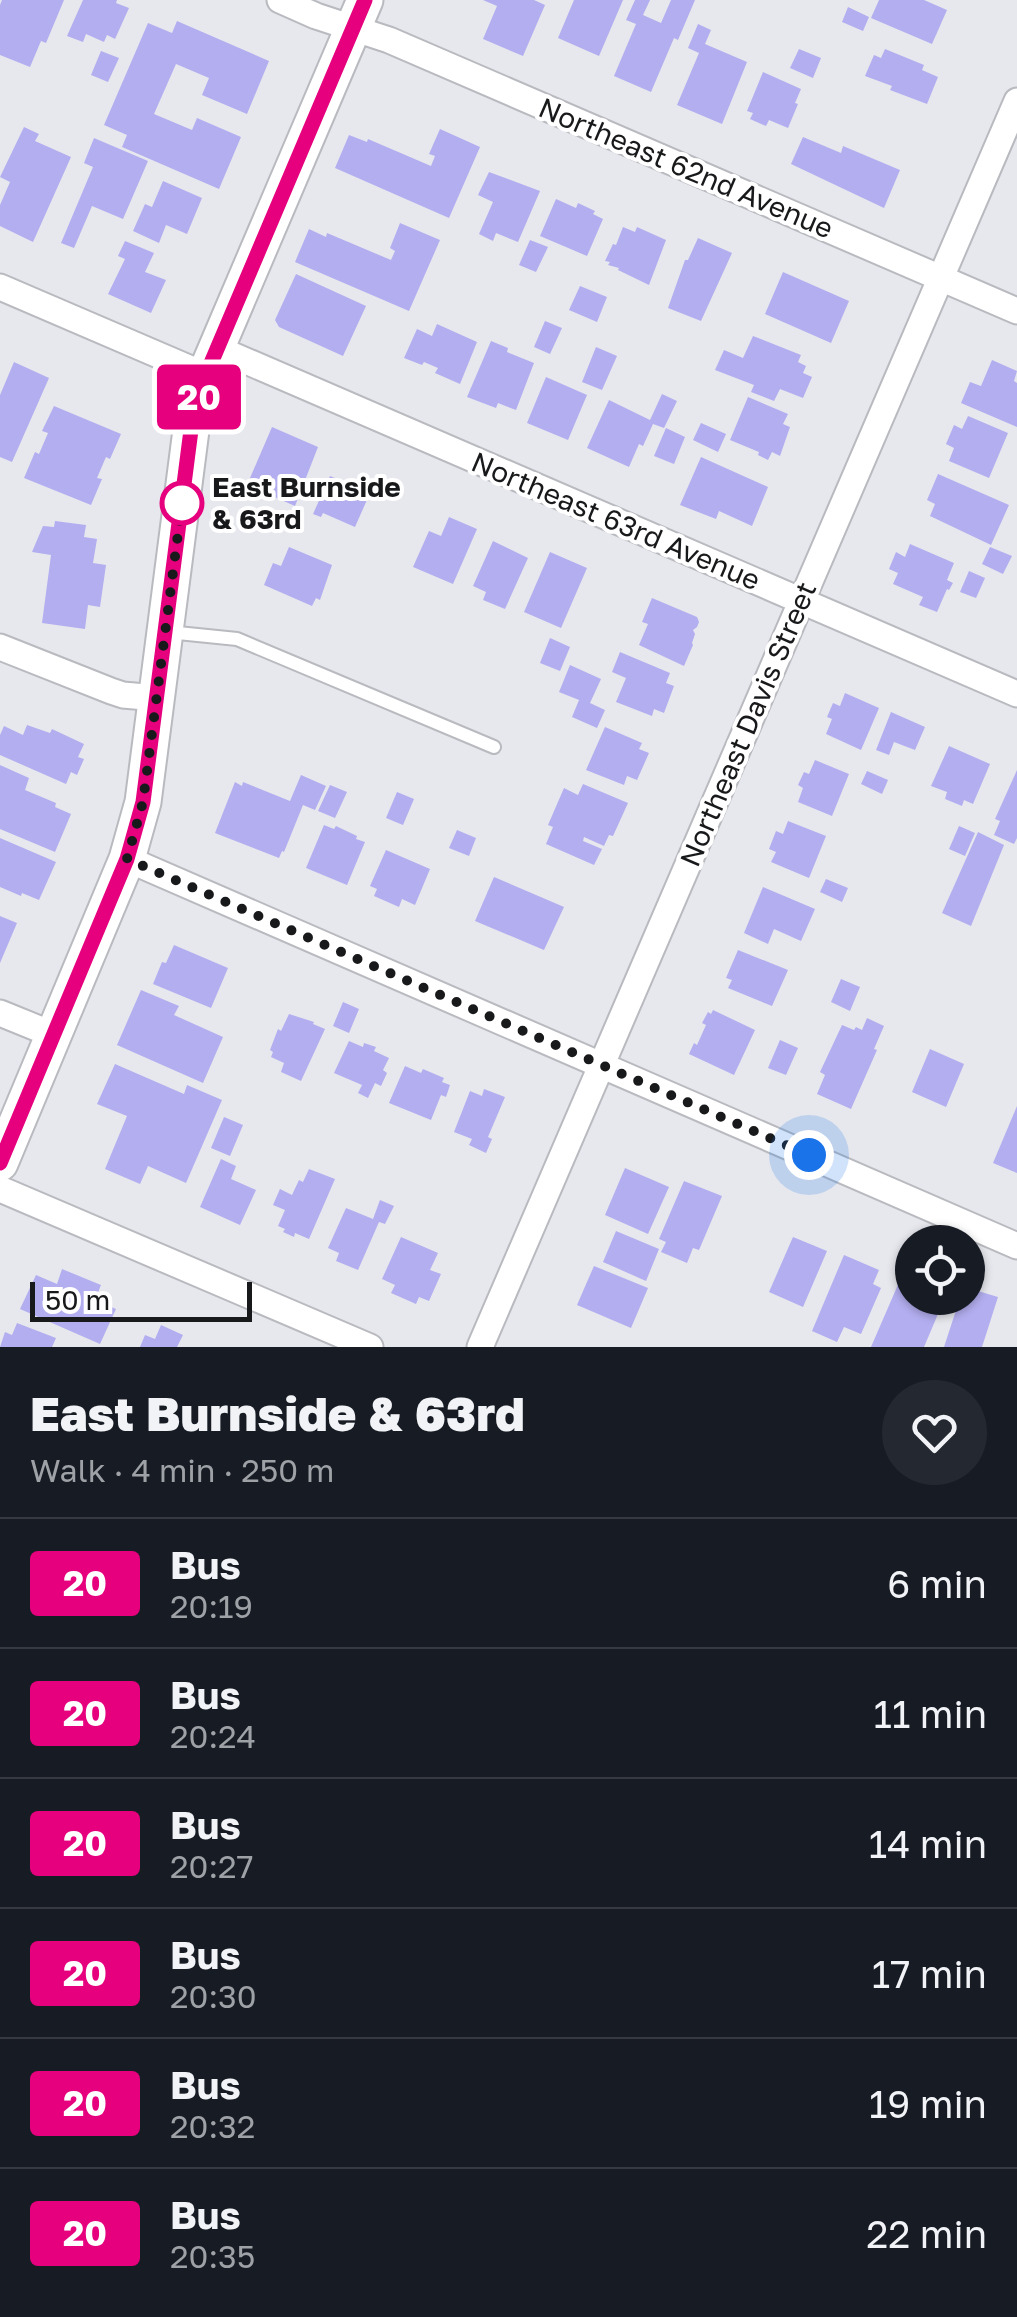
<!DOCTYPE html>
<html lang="en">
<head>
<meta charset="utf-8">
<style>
	:root { --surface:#171b24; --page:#242831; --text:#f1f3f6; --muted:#9ea1a6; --line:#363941 }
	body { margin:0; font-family:"Golos Text",sans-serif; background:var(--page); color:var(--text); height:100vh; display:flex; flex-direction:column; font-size:38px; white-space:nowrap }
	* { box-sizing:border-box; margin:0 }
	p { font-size:32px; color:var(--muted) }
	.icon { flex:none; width:55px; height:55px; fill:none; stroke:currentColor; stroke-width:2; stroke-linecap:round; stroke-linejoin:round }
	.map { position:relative; height:1347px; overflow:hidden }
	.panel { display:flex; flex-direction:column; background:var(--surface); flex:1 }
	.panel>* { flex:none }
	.badge { padding:0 20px; border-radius:8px; font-size:35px; line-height:65px }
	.fabs { position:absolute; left:895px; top:1225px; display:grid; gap:20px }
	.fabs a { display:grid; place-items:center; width:90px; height:90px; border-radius:50%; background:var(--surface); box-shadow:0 2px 8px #0004; font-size:50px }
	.scale { position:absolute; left:30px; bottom:25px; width:222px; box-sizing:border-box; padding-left:10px; border:5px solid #18191b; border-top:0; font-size:28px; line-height:35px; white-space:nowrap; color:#18191b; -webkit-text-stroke:8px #fff; paint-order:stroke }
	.you { position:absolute; width:50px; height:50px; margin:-25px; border:8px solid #fff; border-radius:50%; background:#1a73e8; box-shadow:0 0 0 15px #1a73e833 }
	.map>.badge { position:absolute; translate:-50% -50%; box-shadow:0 0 0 5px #fff }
	.round { display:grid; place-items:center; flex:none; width:105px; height:105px; border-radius:52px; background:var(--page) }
	.overview { display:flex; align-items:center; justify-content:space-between; height:170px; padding:0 30px }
	h1 { font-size:48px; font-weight:800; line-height:75px }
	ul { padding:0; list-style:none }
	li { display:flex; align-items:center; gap:30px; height:130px; padding:0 30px; border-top:2px solid var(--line) }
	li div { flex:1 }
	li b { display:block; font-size:38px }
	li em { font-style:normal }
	li .badge { min-width:110px; font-weight:700; text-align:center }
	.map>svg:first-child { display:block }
	.building { fill:#b3aeef }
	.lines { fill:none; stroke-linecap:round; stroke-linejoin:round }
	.lane-casing { stroke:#b8babf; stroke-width:16 }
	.street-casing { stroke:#b8babf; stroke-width:29 }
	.secondary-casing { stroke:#b8babf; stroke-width:39 }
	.lane { stroke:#fff; stroke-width:12 }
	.street { stroke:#fff; stroke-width:25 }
	.secondary { stroke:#fff; stroke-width:35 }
	.line-casing { stroke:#fff; stroke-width:22 }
	.line { stroke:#e6007e; stroke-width:15 }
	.walk { stroke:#18191b; stroke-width:10; stroke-dasharray:0 18 }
	.stop-dot { fill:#fff; stroke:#e6007e; stroke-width:5 }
	.labels { text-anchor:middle; stroke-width:8; stroke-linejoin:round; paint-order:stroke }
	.street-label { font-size:28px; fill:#18191b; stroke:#fff }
	.stop-label { font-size:28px; font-weight:bold; fill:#18191b; stroke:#fff; text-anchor:start }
</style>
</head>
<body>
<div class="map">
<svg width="1017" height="1347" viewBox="0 0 1017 1347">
	<rect width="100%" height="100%" fill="#e7e8ee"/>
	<g class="building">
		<path d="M2,0H64L46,43L41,41L30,67L0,55V5Z"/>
		<path d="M83,0H117L116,3L129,8L115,39L107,35L104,42L86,34L83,42L67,36Z"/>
		<path d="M483,0H534L545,5L523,56L483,39L497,6Z"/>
		<path d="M574,0H623L599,56L558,38Z"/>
		<path d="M635,0H650L643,15L661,23L671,0H695L678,40L674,38L651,92L614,76L636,24L626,20Z"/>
		<path d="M879,0H924L947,10L932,44L871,18Z"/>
		<path d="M848,7L869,17L863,31L842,22Z"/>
		<path d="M177,21L269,61L247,114L202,95L209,78L176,64L154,114L192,130L197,118L241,137L219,189L122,147L127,135L104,125L148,23L172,33Z"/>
		<path d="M698,24L711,30L705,44L747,62L722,124L677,105L699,53L688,48Z"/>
		<path d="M799,49L821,58L813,78L790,68Z"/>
		<path d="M885,49L924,65L922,70L938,77L927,104L890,90L892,86L865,76L874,55L881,58Z"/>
		<path d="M101,51L119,58L108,82L91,75Z"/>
		<path d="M763,72L801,89L795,103L798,104L788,128L769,120L766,126L750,119L753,113L747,111Z"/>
		<path d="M24,127L39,134L35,141L71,157L33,242L0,226V205L10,182L0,177Z"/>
		<path d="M440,129L480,147L449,218L335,168L349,135L367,142L368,139L431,166L435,156L429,154Z"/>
		<path d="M803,137L841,153L843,146L900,170L884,208L791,164Z"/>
		<path d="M94,138L148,161L123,219L92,206L74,248L61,243L93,167L84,163Z"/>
		<path d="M489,172L540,191L518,242L496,233L493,241L479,234L493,202L478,195Z"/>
		<path d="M163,181L202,198L187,234L166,225L159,243L133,231L145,204L152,207Z"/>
		<path d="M556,199L576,208L578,203L595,211L593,214L603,219L587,256L540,236Z"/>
		<path d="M400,223L440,240L409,311L295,262L309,229L326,237L327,233L391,260L395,251L390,248Z"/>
		<path d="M623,227L635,232L637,227L666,240L649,285L618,270L619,268L608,265L610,262L605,261L613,244L616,245Z"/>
		<path d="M698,238L732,253L701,321L668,308L685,260H688Z"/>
		<path d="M530,240L548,247L536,272L519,265Z"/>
		<path d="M125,241L154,253L145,272L166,280L151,313L108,294L125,259L118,256Z"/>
		<path d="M783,272L849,301L831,343L765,314Z"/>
		<path d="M296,274L366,306L343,356L279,327L275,320Z"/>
		<path d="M580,286L607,297L597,322L569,310Z"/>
		<path d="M545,321L562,328L550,354L534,347Z"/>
		<path d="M437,324L477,342L460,384L435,373L438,368L424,362L422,365L404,358L417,329L432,336Z"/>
		<path d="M753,336L801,355L798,362L806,366L803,373L812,377L803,398L780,389L774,401L751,392L754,385L715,370L724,350L743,358Z"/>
		<path d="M491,341L508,348L507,352L534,363L516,410L498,403L496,408L467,397Z"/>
		<path d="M596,347L617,356L602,390L582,382Z"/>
		<path d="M992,360L1017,371L1014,381L1017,383V427L961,403L970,382L981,386Z"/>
		<path d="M14,362L49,378L12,462L0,457V395Z"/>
		<path d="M546,377L587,395L568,440L527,423Z"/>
		<path d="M662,394L677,401L664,428L653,424L643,446L639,444L629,467L587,448L609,400L650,420Z"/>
		<path d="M748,397L788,414L783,424L790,427L780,456L772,452L768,460L758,455L759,452L730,440Z"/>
		<path d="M54,406L121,434L110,459L106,457L97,478L102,479L91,505L24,478L35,452L39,454L48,433L42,431Z"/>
		<path d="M968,416L1008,433L989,478L949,461L954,448L946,444L954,425L962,429Z"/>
		<path d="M701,423L726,434L718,452L693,440Z"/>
		<path d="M272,427L318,447L295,506L247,485Z"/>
		<path d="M666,428L685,437L674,464L654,456Z"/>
		<path d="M701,457L768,487L752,526L719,511L716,519L680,505Z"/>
		<path d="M938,474L1009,505L991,545L930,516L935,504L927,500Z"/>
		<path d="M330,476L370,493L355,527L323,513L321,517L313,514Z"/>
		<path d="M449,517L477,529L453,584L413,567L429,531L441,536Z"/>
		<path d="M55,521L86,525L84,537L97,539L93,563L106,565L100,607L88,605L85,629L42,623L51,555L32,552L43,526L54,527Z"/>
		<path d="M493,541L528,558L505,609L483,600L486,592L473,586Z"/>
		<path d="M910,544L954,563L947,580L953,583L949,590L947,589L937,612L919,605L923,597L893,584L898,573L889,569L896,552L905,557Z"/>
		<path d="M289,547L332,565L320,600L316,598L312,606L264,585L273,563L281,566Z"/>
		<path d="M990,547L1012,556L1003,574L982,564Z"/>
		<path d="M550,552L587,568L561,628L524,612Z"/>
		<path d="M969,571L985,578L976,598L960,592Z"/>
		<path d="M652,598L697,617L699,622L697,627L693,630L695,634L692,643L693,645L684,666L639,645L648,624L642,622Z"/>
		<path d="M550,638L570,647L560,671L540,663Z"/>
		<path d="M620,652L670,673L666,683L674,686L664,713L654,709L652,716L616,702L626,678L612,672Z"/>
		<path d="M570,665L601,679L590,703L605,710L597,728L572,717L579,700L559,692Z"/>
		<path d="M845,693L879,708L861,750L826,734L832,719L827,717L833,703L840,706Z"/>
		<path d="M891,712L925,727L915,750L894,742L889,755L876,750Z"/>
		<path d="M27,725L50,733L52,729L84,744L78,757L84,759L77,775L71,772L66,784L0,755V735L4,726L23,735Z"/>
		<path d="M605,727L642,743L639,749L649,753L637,780L627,776L624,785L586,770Z"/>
		<path d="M949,746L990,764L973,804L964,800L962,806L945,799L947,792L931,786Z"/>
		<path d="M815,760L849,774L832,816L798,802L803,788L798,785L804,772L809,774Z"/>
		<path d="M0,765L29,778L25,790L56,803L55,807L71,814L55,852L0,829Z"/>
		<path d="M1017,770V838L1014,844L994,835L1000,821L995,819Z"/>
		<path d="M867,771L888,780L882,794L861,784Z"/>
		<path d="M301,775L326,786L315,810L303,805L284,852L282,851L279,858L215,833L235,782L242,786L243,782L290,801Z"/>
		<path d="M583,784L628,803L613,836L609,835L604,846L584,837L583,841L602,849L594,865L546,844L553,827L548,825L564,788L578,795Z"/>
		<path d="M330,785L347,792L335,818L318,811Z"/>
		<path d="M397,792L414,799L403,825L386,818Z"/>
		<path d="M788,821L826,836L809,878L771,862L776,852L769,849L776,831L783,834Z"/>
		<path d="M324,825L334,829L336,826L357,836L356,839L365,842L347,885L306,868Z"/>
		<path d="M959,826L975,833L965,856L949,849Z"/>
		<path d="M457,830L476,838L469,856L449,848Z"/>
		<path d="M978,832L1004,845L971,926L942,913Z"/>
		<path d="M0,838L56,862L39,900L22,893L21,896L0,887Z"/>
		<path d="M386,850L430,869L415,905L402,899L399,907L374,896L377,889L370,886Z"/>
		<path d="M494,877L564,907L544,950L475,921Z"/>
		<path d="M826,879L848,888L842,902L820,892Z"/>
		<path d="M763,887L815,909L801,941L774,929L768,944L744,933Z"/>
		<path d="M0,916L17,923L0,963Z"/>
		<path d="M174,945L228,968L211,1008L153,984L162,962L166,963Z"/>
		<path d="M738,950L788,970L772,1006L728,988L732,980L726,978Z"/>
		<path d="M841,979L860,987L850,1011L831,1002Z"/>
		<path d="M141,990L179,1006L174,1015L223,1037L203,1083L117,1045Z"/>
		<path d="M343,1002L359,1009L349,1033L333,1026Z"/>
		<path d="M713,1010L755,1030L734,1075L689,1054L694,1043L697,1045L706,1025L702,1023L708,1012L711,1014Z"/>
		<path d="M289,1014L314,1022L313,1024L325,1029L301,1081L281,1072L284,1063L271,1057L273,1052L270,1050L278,1029L281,1031Z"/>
		<path d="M867,1018L884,1026L874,1049L877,1050L851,1109L817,1094L825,1075L820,1072L842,1025L854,1030L856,1027L862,1030Z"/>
		<path d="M780,1040L798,1048L786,1075L768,1068Z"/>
		<path d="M349,1041L363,1047L364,1043L376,1047L374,1051L389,1058L383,1070L387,1073L381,1086L375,1083L368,1098L358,1093L362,1085L334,1073Z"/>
		<path d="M930,1049L964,1064L946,1107L912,1092Z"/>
		<path d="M115,1064L184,1094L187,1085L222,1100L186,1183L148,1166L140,1184L105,1169L127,1116L97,1104Z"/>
		<path d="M405,1066L421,1073L423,1069L444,1078L442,1082L450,1085L446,1097L441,1095L431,1120L389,1103Z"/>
		<path d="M484,1089L505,1097L488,1137L492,1139L486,1153L469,1145L472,1139L454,1132L470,1091L482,1096Z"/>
		<path d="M1017,1106V1173L993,1163Z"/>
		<path d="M224,1117L243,1125L230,1156L211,1148Z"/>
		<path d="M221,1159L236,1166L231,1179L256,1190L240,1225L200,1207Z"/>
		<path d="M625,1168L669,1187L648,1234L605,1215Z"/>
		<path d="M309,1169L335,1179L309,1239L295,1233L294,1237L283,1232L285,1229L278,1226L285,1210L273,1205L280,1189L292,1195L299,1180L303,1182Z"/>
		<path d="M684,1181L722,1196L699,1250L693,1248L687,1263L661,1252L666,1242L659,1239Z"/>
		<path d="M380,1200L394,1206L385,1224L379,1222L358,1270L336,1261L339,1253L328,1248L346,1208L373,1219Z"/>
		<path d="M616,1231L659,1249L646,1281L603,1262Z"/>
		<path d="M401,1237L438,1253L430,1270L441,1274L429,1301L419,1297L416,1304L391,1293L395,1285L382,1279Z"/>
		<path d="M793,1237L827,1251L803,1307L769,1292Z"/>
		<path d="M844,1255L879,1270L873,1284L881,1288L861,1334L844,1327L837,1342L812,1331Z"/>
		<path d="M594,1266L648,1288L631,1328L577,1305Z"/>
		<path d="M62,1269L101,1285L95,1300L116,1309L100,1344L20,1309L36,1275L57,1284Z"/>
		<path d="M900,1280L912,1285V1298H933L928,1310L938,1314L924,1347H871Z"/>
		<path d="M968,1288L998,1297L982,1347H944L960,1298H968Z"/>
		<path d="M17,1323L56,1338L52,1347H0L5,1332L12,1335Z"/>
		<path d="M161,1325L183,1335L177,1347H140L145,1335L155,1339Z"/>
	</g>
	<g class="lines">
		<g class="lane-casing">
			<path id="lane" d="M168,632L237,639L494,747"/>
		</g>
		<g class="street-casing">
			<g id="street">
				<path d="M280,0L316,16L389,40L1017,311"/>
				<path d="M0,287L205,375"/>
				<path d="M216,348L1017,694"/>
				<path d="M0,647L111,691L123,695L157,698"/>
				<path d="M127,859L1017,1246"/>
				<path d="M0,1013L54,1035"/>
				<path d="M0,1189L370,1347"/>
				<path d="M480,1347L1017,101"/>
			</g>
		</g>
		<g class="secondary-casing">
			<path id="secondary" d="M0,1163L127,859L143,802L191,430L205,375L365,0"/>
		</g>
		<use href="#lane" class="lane"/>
		<use href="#street" class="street"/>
		<use href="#secondary" class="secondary"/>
	</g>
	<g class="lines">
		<g class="line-casing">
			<path id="line" d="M0,1163L127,859L143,802L191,430L206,375L365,0"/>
		</g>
		<use href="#line" class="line"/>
		<path class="walk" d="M182,503L143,802L127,859L809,1155"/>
	</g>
	<circle class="stop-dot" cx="182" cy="503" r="20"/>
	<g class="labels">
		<g class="street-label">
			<text transform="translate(686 168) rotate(23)" y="10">Northeast 62nd Avenue</text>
			<text transform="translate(616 521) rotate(23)" y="10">Northeast 63rd Avenue</text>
			<text transform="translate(748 724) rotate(-67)" y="10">Northeast Davis Street</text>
		</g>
		<g class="stop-label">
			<text x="212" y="497">East Burnside<tspan x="212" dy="32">&amp; 63rd</tspan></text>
		</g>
	</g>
</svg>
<div class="fabs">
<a><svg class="icon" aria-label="locate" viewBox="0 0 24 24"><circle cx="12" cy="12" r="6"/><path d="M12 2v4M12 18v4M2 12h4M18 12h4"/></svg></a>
</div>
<div class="scale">50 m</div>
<div class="you" style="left:809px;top:1155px"></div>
<b class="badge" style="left:199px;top:397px;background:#e6007e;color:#fff">20</b>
</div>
<section class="panel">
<div class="overview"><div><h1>East Burnside &amp; 63rd</h1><p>Walk · 4 min · 250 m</p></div><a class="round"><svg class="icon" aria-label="heart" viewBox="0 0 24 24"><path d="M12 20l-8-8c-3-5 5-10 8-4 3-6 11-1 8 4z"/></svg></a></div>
<ul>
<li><span class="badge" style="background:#e6007e;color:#fff">20</span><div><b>Bus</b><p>20:19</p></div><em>6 min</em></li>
<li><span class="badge" style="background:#e6007e;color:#fff">20</span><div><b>Bus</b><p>20:24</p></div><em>11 min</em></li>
<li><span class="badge" style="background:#e6007e;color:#fff">20</span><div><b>Bus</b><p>20:27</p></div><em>14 min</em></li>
<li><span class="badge" style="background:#e6007e;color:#fff">20</span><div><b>Bus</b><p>20:30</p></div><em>17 min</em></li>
<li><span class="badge" style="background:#e6007e;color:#fff">20</span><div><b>Bus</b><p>20:32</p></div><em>19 min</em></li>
<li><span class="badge" style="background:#e6007e;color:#fff">20</span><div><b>Bus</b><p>20:35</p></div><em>22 min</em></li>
</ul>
</section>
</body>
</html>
